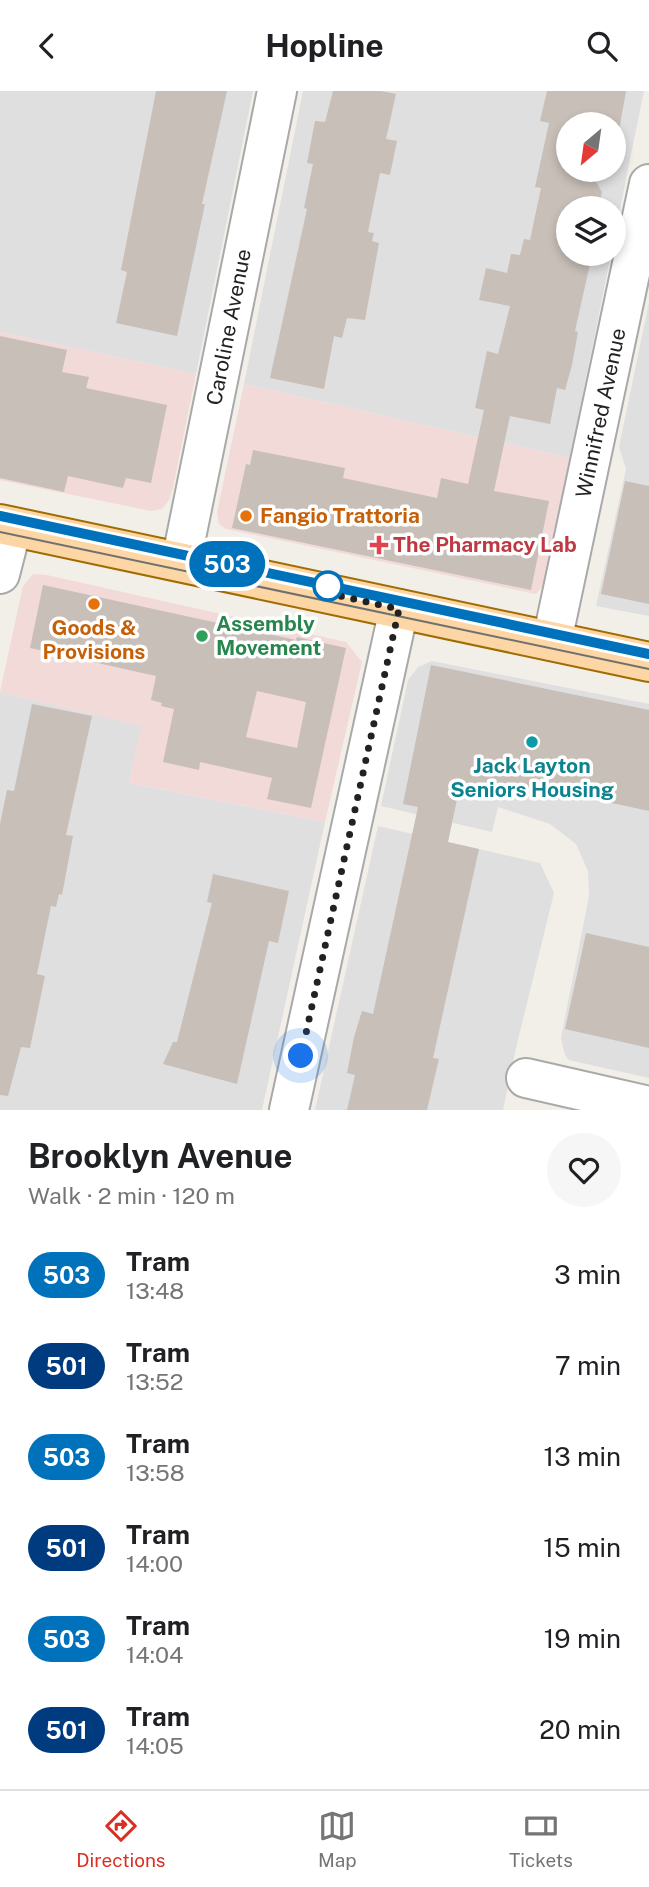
<!DOCTYPE html>
<html lang="en">
<head>
<meta charset="utf-8">
<style>
	:root { --surface:#fff; --page:#f6f6f6; --text:#202124; --muted:#757577; --line:#e0e0e0; --accent:#d93025 }
	body { margin:0; font-family:"Public Sans",sans-serif; background:var(--page); color:var(--text); height:100vh; display:flex; flex-direction:column; font-size:26px; white-space:nowrap }
	* { box-sizing:border-box; margin:0 }
	p { font-size:23px; color:var(--muted) }
	.icon { flex:none; width:38px; height:38px; fill:none; stroke:currentColor; stroke-width:2; stroke-linecap:round; stroke-linejoin:round }
	.map { position:relative; height:1019px; overflow:hidden }
	.side { display:flex; flex-direction:column; background:var(--surface); flex:1 }
	.side>* { flex:none }
	.badge { padding:0 14px; border-radius:23px; font-size:24px; line-height:46px }
	.needle { width:46px; rotate:209deg }
	.fabs { position:absolute; left:556px; top:21px; display:grid; gap:14px }
	.fabs a { display:grid; place-items:center; width:70px; height:70px; border-radius:50%; background:var(--surface); box-shadow:0 4px 10px #0003; font-size:35px }
	.you { position:absolute; width:35px; height:35px; margin:-18px; border:5px solid #fff; border-radius:50%; background:#1a73e8; box-shadow:0 0 0 10px #1a73e833 }
	.map>.badge { position:absolute; translate:-50% -50%; box-shadow:0 0 0 4px #fff }
	.round { display:grid; place-items:center; flex:none; width:74px; height:74px; border-radius:37px; background:var(--page) }
	.overview { display:flex; align-items:center; justify-content:space-between; height:119px; padding:0 28px }
	h1 { font-size:33px; font-weight:700; line-height:52px }
	ul { padding:0; list-style:none }
	li { display:flex; align-items:center; gap:21px; height:91px; padding:0 28px }
	li div { flex:1 }
	li b { display:block; font-size:26px }
	li em { font-style:normal }
	li .badge { min-width:77px; font-weight:700; text-align:center }
	header { display:flex; justify-content:space-between; align-items:center; height:91px; padding:0 28px; background:var(--surface); font-size:32px; font-weight:700 }
	.dock { display:flex; justify-content:space-around; align-items:center; height:98px; border-top:2px solid var(--line); background:var(--surface); font-size:19px; color:var(--muted) }
	.dock a { display:grid; justify-items:center; gap:4px }
	.dock .selected { color:var(--accent) }
	.map>svg:first-child { display:block }
	.residential { fill:#e0dfdf; fill-rule:evenodd }
	.commercial { fill:#f2dad9 }
	.building { fill:#c7bfb8; fill-rule:evenodd }
	.lines { fill:none; stroke-linecap:round; stroke-linejoin:round }
	.minor-casing { stroke:#a9a9a9; stroke-width:42 }
	.major-casing { stroke:#a06b00; stroke-width:42 }
	.minor { stroke:#fff; stroke-width:38 }
	.major { stroke:#fcd6a4; stroke-width:38 }
	.tram { stroke:#707070; stroke-width:2 }
	.line-casing { stroke:#fff; stroke-width:16 }
	.line { stroke:#0072bc; stroke-width:10 }
	.walk { stroke:#222; stroke-width:7; stroke-dasharray:0 12.6 }
	.food-dot { fill:#e8710a; stroke:#fff; stroke-width:2.5 }
	.health-dot { fill:#e0444e; stroke:#fff; stroke-width:2.5 }
	.stop-dot { fill:#fff; stroke:#0072bc; stroke-width:3.5 }
	.leisure-dot { fill:#2e9e5b; stroke:#fff; stroke-width:2.5 }
	.culture-dot { fill:#0f9aa8; stroke:#fff; stroke-width:2.5 }
	.labels { text-anchor:middle; stroke-width:7; stroke-linejoin:round; paint-order:stroke }
	.street-label { font-size:21px; fill:#222; stroke:#fff }
	.food-label { font-size:21px; font-weight:bold; fill:#c56008; stroke:#fff; text-anchor:start }
	.health-label { font-size:21px; font-weight:bold; fill:#be3a42; stroke:#fff; text-anchor:start }
	.leisure-label { font-size:21px; font-weight:bold; fill:#27864d; stroke:#fff; text-anchor:start }
	.culture-label { font-size:21px; font-weight:bold; fill:#0d838f; stroke:#fff }
</style>
</head>
<body>
<header><svg class="icon" aria-label="back" viewBox="0 0 24 24"><path d="M15 5l-7 7 7 7"/></svg>Hopline<svg class="icon" aria-label="search" viewBox="0 0 24 24"><circle cx="10" cy="10" r="6"/><path d="M15 15l6 6"/></svg></header>
<div class="map">
<svg width="649" height="1019" viewBox="0 0 649 1019">
	<rect width="100%" height="100%" fill="#f2efe9"/>
	<g class="residential">
		<path d="M0,0H253L196,283L0,241Z"/>
		<path d="M303,0H644L614,147V117H569V163H611L570,367L244,293ZM569,33H614V79H569Z"/>
		<path d="M649,211V525L596,515L626,378L619,356Z"/>
		<path d="M432,570L649,613V987L569,969L565,964L561,947L589,805L588,780L576,753L550,733L498,716L492,741L381,715L408,589L418,576Z"/>
		<path d="M0,601L142,635L129,692L325,731L262,1019H0Z"/>
		<path d="M378,735L540,772L554,802L516,957L503,1019H315Z"/>
	</g>
	<g class="commercial">
		<path d="M0,241L196,283L173,397L169,409L162,418L151,420L0,389Z"/>
		<path d="M244,293L570,367L543,495L536,503L226,438L219,433L217,421Z"/>
		<path d="M33,483L47,484L346,551L362,571L325,731L129,692L141,635L0,601L23,495Z"/>
	</g>
	<g class="building">
		<path d="M156,0H227L202,113H205L177,245L116,232L127,181L121,179Z"/>
		<path d="M333,0H381L396,3L386,48L397,50L390,84L380,82L368,141L374,142L372,150L379,152L365,229L347,227L342,247L334,245L324,298L270,287L307,118L304,117L313,73L307,72L315,30L325,31Z"/>
		<path d="M547,0H626L617,51L614,50V33H569V40L565,39L569,44V79H589L602,101L598,117H569V163L592,164L575,240L578,241L572,274L565,299L557,297L550,333L510,325L494,400L549,410L531,499L232,437L246,373L250,374L253,359L345,377L343,387L437,407L441,387L468,393L484,319L475,317L487,260L498,263L510,215L479,209L486,177L507,182L511,163L520,164L524,148L530,149L541,97L535,96L549,32L540,30Z"/>
		<path d="M0,245L67,259L62,281L89,286L86,297L167,314L151,392L126,387L123,397L68,385L64,401L0,387Z"/>
		<path d="M625,390L649,395V513L601,503Z"/>
		<path d="M43,494L296,549L297,546L346,557L311,717L267,708L272,687L200,671L199,679L163,671L174,618L161,615L162,612L151,609L156,585L30,557ZM257,600L306,611L297,657L246,646Z"/>
		<path d="M431,574L649,619V720L556,700L554,709L472,692L470,701L459,699L448,751L479,758L433,967L439,968L427,1019H347L355,984L347,982L354,946L362,920L373,923L418,716L403,713Z"/>
		<path d="M32,613L92,625L66,744L73,745L62,804L59,803L56,816L51,815L37,883L45,885L30,957L21,956L8,1005L0,1004V733L7,699L14,700Z"/>
		<path d="M213,783L289,800L278,852L269,850L237,993L163,973L173,951H177L212,812L207,811Z"/>
		<path d="M586,842L649,856V957L565,938Z"/>
	</g>
	<g class="lines">
		<g class="minor-casing">
			<g id="minor">
				<path d="M181,471L277,0"/>
				<path d="M0,483L12,436"/>
				<path d="M552,550L649,93"/>
				<path d="M526,987L649,1015"/>
				<path d="M289,1019L399,518"/>
			</g>
		</g>
		<g class="major-casing">
			<path id="major" d="M0,433L649,571"/>
		</g>
		<use href="#minor" class="minor"/>
		<use href="#major" class="major"/>
		<g class="tram">
			<path d="M0,425L649,563"/>
			<path d="M0,441L649,578"/>
		</g>
	</g>
	<g class="lines">
		<g class="line-casing">
			<path id="line" d="M0,425L649,563"/>
		</g>
		<use href="#line" class="line"/>
		<path class="walk" d="M301,965L399,518L317,500L328,495"/>
	</g>
	<g class="food-dot">
		<circle cx="246" cy="425" r="7"/>
		<circle cx="94" cy="513" r="7"/>
	</g>
	<path class="health-dot" d="M375.5 443.5h7v7h7v7h-7v7h-7v-7h-7v-7h7z"/>
	<circle class="stop-dot" cx="328" cy="495" r="14"/>
	<circle class="leisure-dot" cx="202" cy="545" r="7"/>
	<circle class="culture-dot" cx="532" cy="651" r="7"/>
	<g class="labels">
		<g class="street-label">
			<text transform="translate(229 236) rotate(-79)" y="7">Caroline Avenue</text>
			<text transform="translate(601 322) rotate(-78)" y="7">Winnifred Avenue</text>
		</g>
		<g class="food-label">
			<text x="260" y="432">Fangio Trattoria</text>
			<text x="94" y="544" text-anchor="middle">Goods &amp;<tspan x="94" dy="24">Provisions</tspan></text>
		</g>
		<g class="health-label">
			<text x="393" y="461">The Pharmacy Lab</text>
		</g>
		<g class="leisure-label">
			<text x="216" y="540">Assembly<tspan x="216" dy="24">Movement</tspan></text>
		</g>
		<g class="culture-label">
			<text x="532" y="682">Jack Layton<tspan x="532" dy="24">Seniors Housing</tspan></text>
		</g>
	</g>
</svg>
<div class="fabs">
<a><svg class="needle" viewBox="-14 -14 28 28"><path d="M0-13l5 13h-10z" fill="#e53935"/><path d="M0 13l5-13h-10z" fill="#757577"/></svg></a>
<a><svg class="icon" aria-label="layers" viewBox="0 0 24 24"><path d="M12 4l9 5-9 5-9-5zM3 14l9 5 9-5"/></svg></a>
</div>
<div class="you" style="left:301px;top:965px"></div>
<b class="badge" style="left:227px;top:473px;background:#0072bc;color:#fff">503</b>
</div>
<section class="side">
<div class="overview"><div><h1>Brooklyn Avenue</h1><p>Walk · 2 min · 120 m</p></div><a class="round"><svg class="icon" aria-label="heart" viewBox="0 0 24 24"><path d="M12 20l-8-8c-3-5 5-10 8-4 3-6 11-1 8 4z"/></svg></a></div>
<ul>
<li><span class="badge" style="background:#0072bc;color:#fff">503</span><div><b>Tram</b><p>13:48</p></div><em>3 min</em></li>
<li><span class="badge" style="background:#003b80;color:#fff">501</span><div><b>Tram</b><p>13:52</p></div><em>7 min</em></li>
<li><span class="badge" style="background:#0072bc;color:#fff">503</span><div><b>Tram</b><p>13:58</p></div><em>13 min</em></li>
<li><span class="badge" style="background:#003b80;color:#fff">501</span><div><b>Tram</b><p>14:00</p></div><em>15 min</em></li>
<li><span class="badge" style="background:#0072bc;color:#fff">503</span><div><b>Tram</b><p>14:04</p></div><em>19 min</em></li>
<li><span class="badge" style="background:#003b80;color:#fff">501</span><div><b>Tram</b><p>14:05</p></div><em>20 min</em></li>
</ul>
</section>
<nav class="dock">
<a class="selected"><svg class="icon" aria-label="directions" viewBox="0 0 24 24"><path d="M12 3l9 9-9 9-9-9zM9 14v-3h6M13 9l2 2-2 2"/></svg>Directions</a>
<a><svg class="icon" aria-label="map" viewBox="0 0 24 24"><path d="M3 6l6-2 6 2 6-2v14l-6 2-6-2-6 2zM9 4v14M15 6v14"/></svg>Map</a>
<a><svg class="icon" aria-label="tickets" viewBox="0 0 24 24"><path d="M3 7h18v10H3zM15 7v10"/></svg>Tickets</a>
</nav>
</body>
</html>
